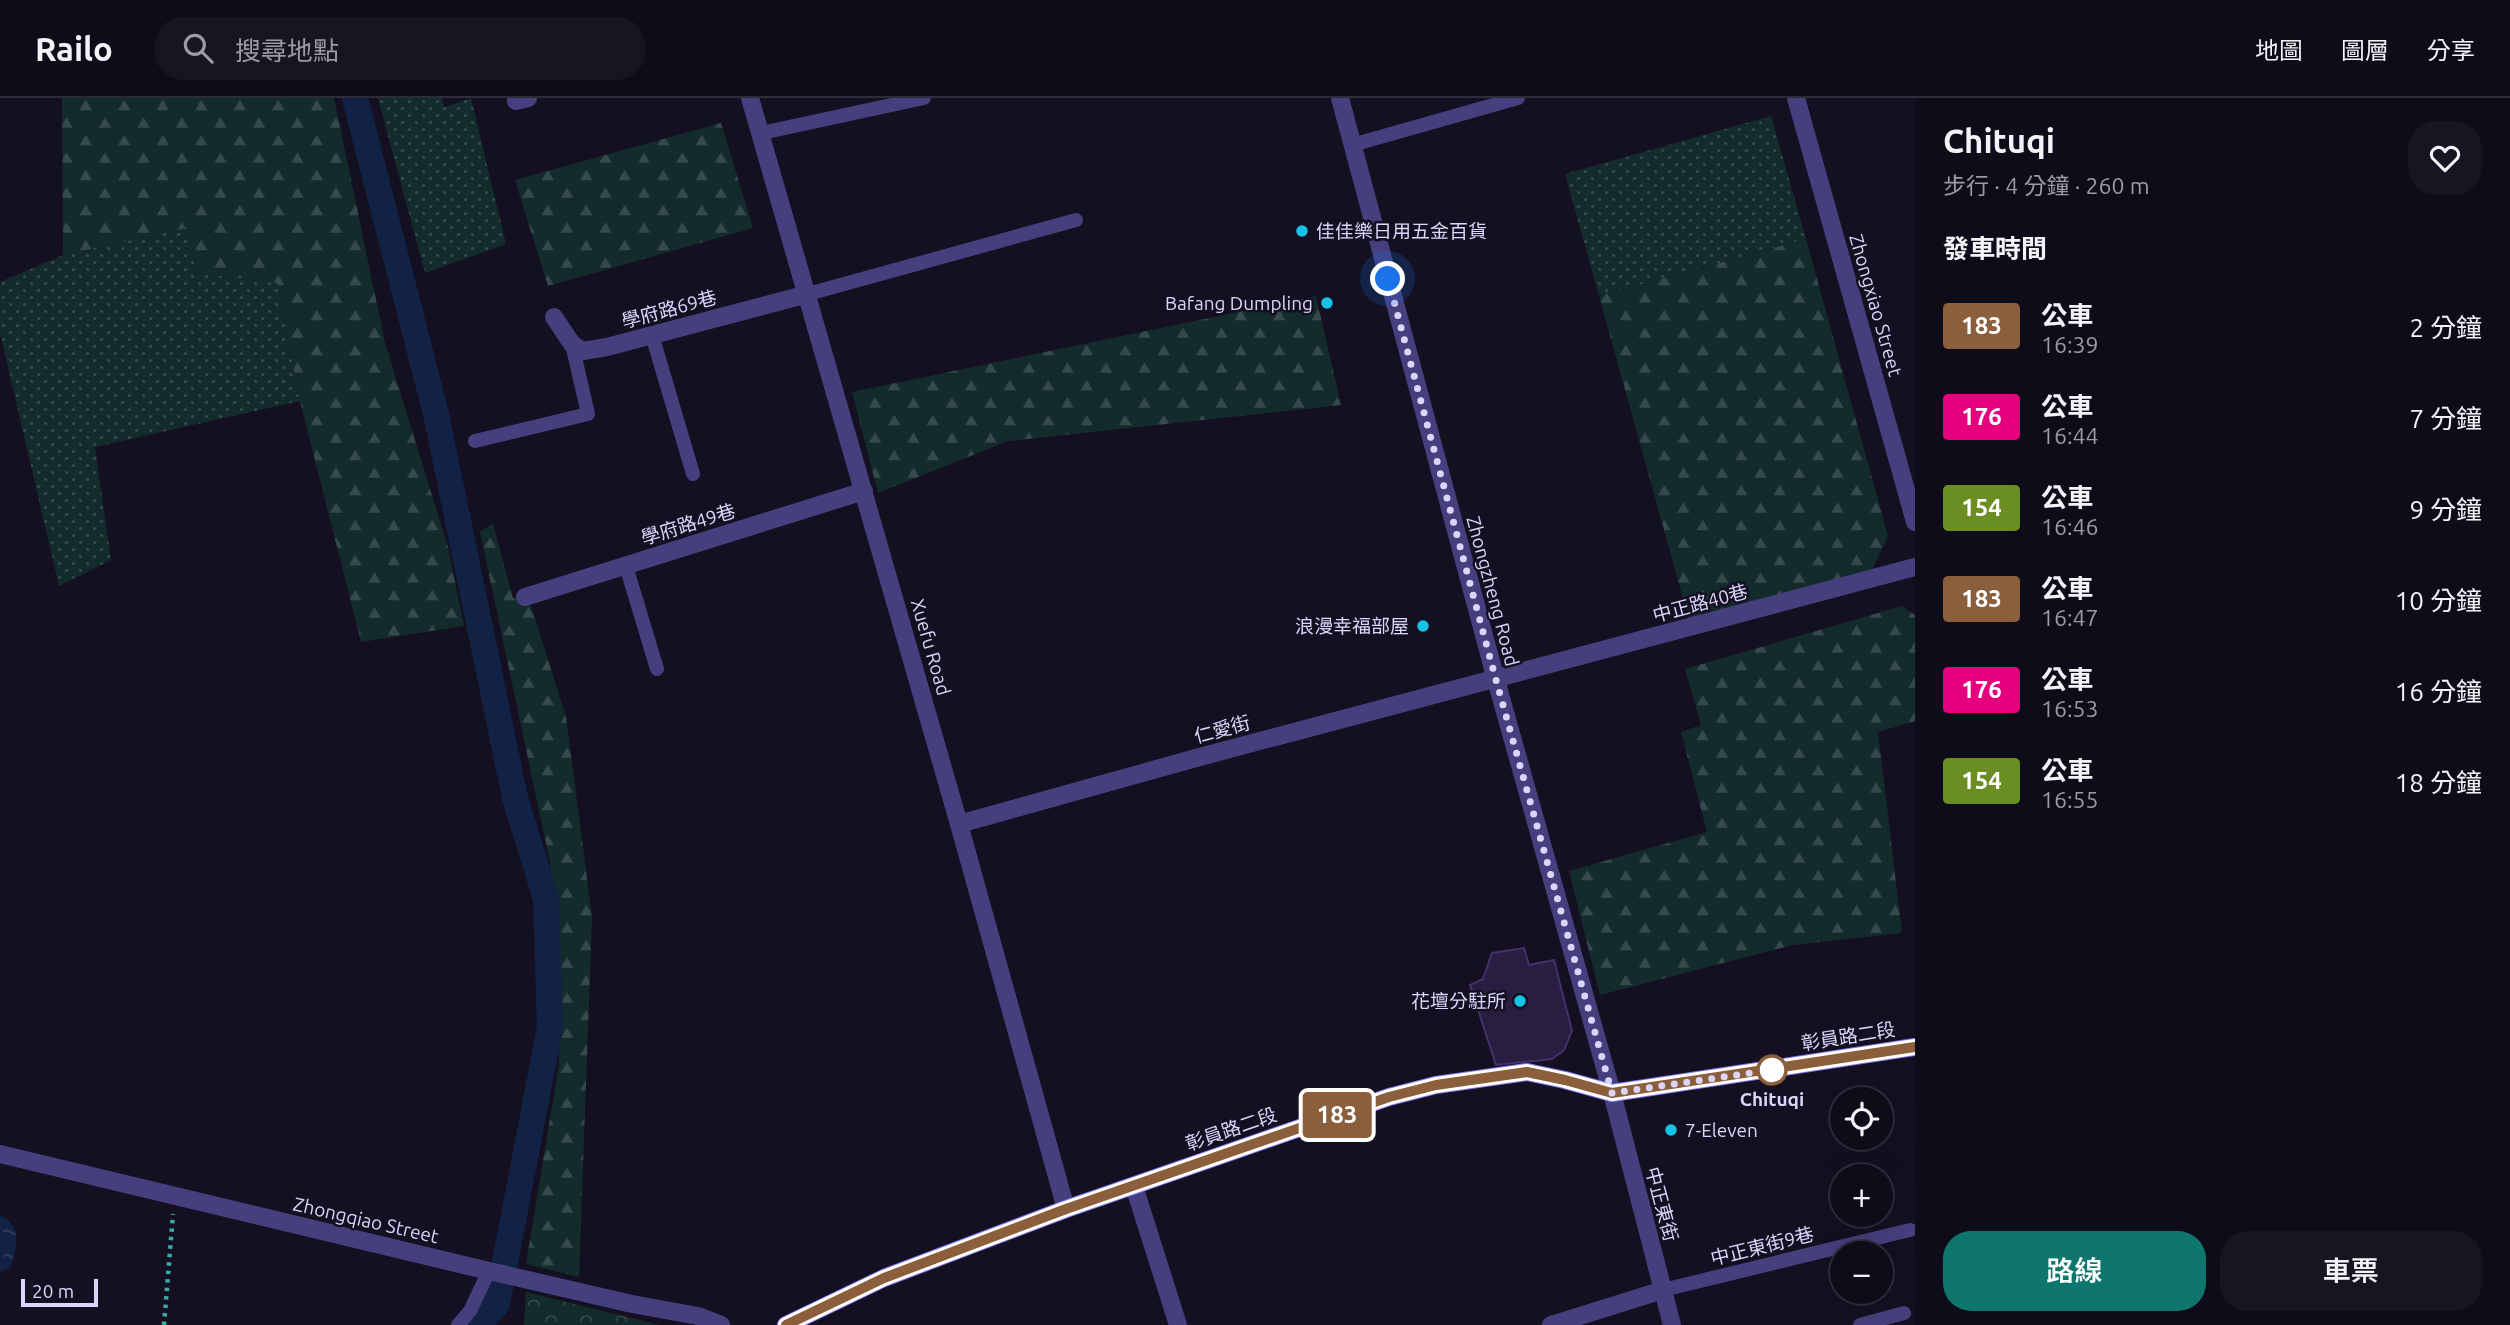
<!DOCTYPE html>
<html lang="zh-TW">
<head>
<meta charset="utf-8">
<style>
	:root { --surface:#0f0c1a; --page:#181523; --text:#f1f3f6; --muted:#9b9ba2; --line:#2f2c39; --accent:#0f766e }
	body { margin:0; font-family:Ubuntu,"Noto Sans TC",sans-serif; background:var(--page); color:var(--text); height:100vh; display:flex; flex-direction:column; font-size:26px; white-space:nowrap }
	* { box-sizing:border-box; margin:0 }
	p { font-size:23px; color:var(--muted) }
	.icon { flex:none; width:38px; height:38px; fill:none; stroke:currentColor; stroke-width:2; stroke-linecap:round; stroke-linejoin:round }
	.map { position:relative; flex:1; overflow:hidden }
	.side { display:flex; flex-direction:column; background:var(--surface); width:595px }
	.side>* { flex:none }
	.badge { padding:0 14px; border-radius:5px; font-size:24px; line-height:46px }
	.controls { position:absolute; left:1830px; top:989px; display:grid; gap:14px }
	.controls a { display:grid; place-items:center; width:63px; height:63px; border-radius:50%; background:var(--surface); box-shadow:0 7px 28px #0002,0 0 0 2px var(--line); font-size:35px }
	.scale { position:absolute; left:21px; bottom:18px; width:77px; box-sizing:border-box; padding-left:7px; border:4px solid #dcd5fb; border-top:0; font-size:19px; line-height:24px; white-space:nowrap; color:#dcd5fb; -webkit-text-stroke:5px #141022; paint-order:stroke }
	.you { position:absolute; width:35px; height:35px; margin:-18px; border:5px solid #fff; border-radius:50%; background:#1a73e8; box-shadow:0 0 0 10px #1a73e833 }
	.map>.badge { position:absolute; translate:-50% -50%; box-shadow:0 0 0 4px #fff }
	h2 { padding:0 28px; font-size:26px; line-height:63px }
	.round { display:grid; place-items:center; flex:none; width:74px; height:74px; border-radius:28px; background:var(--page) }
	.head { display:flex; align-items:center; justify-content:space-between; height:119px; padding:0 28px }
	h1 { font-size:33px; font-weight:600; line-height:52px }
	.action { display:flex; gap:14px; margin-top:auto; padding:14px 28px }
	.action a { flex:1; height:80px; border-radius:28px; background:var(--accent); color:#fff; font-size:28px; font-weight:600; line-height:80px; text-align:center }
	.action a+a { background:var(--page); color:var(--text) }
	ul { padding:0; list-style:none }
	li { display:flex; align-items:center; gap:21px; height:91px; padding:0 28px }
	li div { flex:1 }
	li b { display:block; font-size:26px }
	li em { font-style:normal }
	li .badge { min-width:77px; font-weight:700; text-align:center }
	header { display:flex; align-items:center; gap:42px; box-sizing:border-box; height:98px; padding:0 35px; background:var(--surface); border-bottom:2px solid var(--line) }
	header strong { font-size:33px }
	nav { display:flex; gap:38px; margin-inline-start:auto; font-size:24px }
	.search { width:490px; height:63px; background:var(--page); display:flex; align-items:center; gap:18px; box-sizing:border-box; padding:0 24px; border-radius:28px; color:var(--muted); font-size:26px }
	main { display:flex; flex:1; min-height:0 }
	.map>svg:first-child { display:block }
	.grass { fill:url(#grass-dots) }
	.forest { fill:url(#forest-firs) }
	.park { fill:url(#park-crowns) }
	.water { fill:url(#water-ripples) }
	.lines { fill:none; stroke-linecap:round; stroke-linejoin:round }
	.canal { stroke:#122244; stroke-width:26 }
	.building { fill:#281e41; stroke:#41326b; stroke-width:2 }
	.path { stroke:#3aa9aa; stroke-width:4.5; stroke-dasharray:3.5 5; stroke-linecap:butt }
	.service { stroke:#463f7d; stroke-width:14 }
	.minor { stroke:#463f7d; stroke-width:18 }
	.tertiary { stroke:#463f7d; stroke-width:18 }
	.secondary { stroke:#8175f2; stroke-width:18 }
	.line-casing { stroke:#fff; stroke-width:16 }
	.line { stroke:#8b5e3c; stroke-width:10 }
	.walk { stroke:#dcd5fb; stroke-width:7; stroke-dasharray:0 12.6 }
	.poi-dot { fill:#15c3e7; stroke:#141022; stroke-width:2.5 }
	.stop-dot { fill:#fff; stroke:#8b5e3c; stroke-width:3.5 }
	.labels { text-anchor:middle; stroke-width:5; stroke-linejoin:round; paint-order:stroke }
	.poi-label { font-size:19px; fill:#dcd5fb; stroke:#141022; text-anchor:end }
	.street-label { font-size:19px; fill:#dcd5fb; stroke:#141022 }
	.stop-label { font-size:19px; font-weight:bold; fill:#dcd5fb; stroke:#141022 }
</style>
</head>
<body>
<header>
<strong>Railo</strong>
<div class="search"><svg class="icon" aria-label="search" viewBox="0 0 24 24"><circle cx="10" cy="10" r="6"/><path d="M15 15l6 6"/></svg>搜尋地點</div>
<nav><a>地圖</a><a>圖層</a><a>分享</a></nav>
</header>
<main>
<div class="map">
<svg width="1915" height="1227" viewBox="0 0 1915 1227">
	<defs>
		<pattern id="grass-dots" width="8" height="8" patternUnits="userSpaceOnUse" patternTransform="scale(1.75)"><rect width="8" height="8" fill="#142b2c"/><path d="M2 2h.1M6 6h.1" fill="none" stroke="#36494c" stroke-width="1.8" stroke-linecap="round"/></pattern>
		<pattern id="forest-firs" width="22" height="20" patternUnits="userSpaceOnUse" patternTransform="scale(1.75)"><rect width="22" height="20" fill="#142b2c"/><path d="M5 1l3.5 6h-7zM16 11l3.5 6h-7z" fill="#36494c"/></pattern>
		<pattern id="park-crowns" width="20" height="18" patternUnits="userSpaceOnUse" patternTransform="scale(1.75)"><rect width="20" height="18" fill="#142b2c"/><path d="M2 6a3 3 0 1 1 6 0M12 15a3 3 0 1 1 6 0" fill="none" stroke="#36494c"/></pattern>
		<pattern id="water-ripples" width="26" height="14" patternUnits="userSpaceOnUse" patternTransform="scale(1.75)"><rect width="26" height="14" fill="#122244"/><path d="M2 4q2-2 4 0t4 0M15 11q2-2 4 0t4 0" fill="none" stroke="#344160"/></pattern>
	</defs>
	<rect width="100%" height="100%" fill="#141022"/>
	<g class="grass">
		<path d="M378,0H442L444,9L471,0L506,146L425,175Z"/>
		<path d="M1771,18L1806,141L1599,198L1565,76Z"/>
		<path d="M187,129L197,175L277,185L300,303L95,349L111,462L59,488L0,235V184L63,157Z"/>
	</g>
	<g class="forest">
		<path d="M62,0H334L385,245L448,449L464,528L361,544L300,303L277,185L197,175L187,130L63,157Z"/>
		<path d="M721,25L753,130L548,188L515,82Z"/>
		<path d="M1806,141L1888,438L1870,476L1689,522L1599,198Z"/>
		<path d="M1316,198L1341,307L1008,343L878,395L852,294Z"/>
		<path d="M493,426L513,500L528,498L566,619L592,819L579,1179L526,1166L559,965L560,856L550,764L480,434Z"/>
		<path d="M1902,508L1915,517V623L1878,634L1902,835L1793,847L1600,897L1569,773L1707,734L1681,634L1701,627L1685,571Z"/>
	</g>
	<path class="park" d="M526,1194L660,1227H524Z"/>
	<path class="water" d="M0,1117C23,1128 17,1150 10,1170L0,1174Z"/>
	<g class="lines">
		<path class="canal" d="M355,0L436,316L515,700L546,801L550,929L497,1206L478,1227"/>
	</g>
	<path class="building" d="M1524,850L1529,867L1554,862L1572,933L1564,952L1552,961L1496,967L1470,887L1483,881L1492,855Z"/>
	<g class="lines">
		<path class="path" d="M164,1227L173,1116"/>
		<g class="service">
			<path d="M762,35L924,0"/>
			<path d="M1352,47L1518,0"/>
			<path d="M808,196L1076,122"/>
			<path d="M652,237L693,376"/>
			<path d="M475,343L588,316L572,246"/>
			<path d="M626,468L657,571"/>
			<path d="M1663,1192L1910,1132"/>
			<path d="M458,1227L470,1213L489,1173"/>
			<path d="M1860,1227L1904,1215"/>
		</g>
		<g class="minor">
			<path d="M750,0L959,726L1066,1111"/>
			<path d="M1340,0L1496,582L1612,995L1672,1227"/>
			<path d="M1796,0L1915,424"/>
			<path d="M516,3L528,0"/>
			<path d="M554,219L572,246L583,253L607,249L808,196"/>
			<path d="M525,499L864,393"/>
			<path d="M959,726L1196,660L1915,469"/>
			<path d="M1134,1088L1178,1227"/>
			<path d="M1551,1227L1663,1192"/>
		</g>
		<path class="tertiary" d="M0,1056L489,1173L632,1206L698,1218L721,1227"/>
		<path class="secondary" d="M786,1227L884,1180L1066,1111L1389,999L1436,987L1527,974L1565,982L1612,995L1915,949"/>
	</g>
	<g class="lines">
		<g class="line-casing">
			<path id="line" d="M786,1227L884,1180L1066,1111L1389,999L1436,987L1527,974L1565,982L1612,995L1915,949"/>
		</g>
		<use href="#line" class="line"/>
		<path class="walk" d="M1388,181L1496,582L1612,995L1772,972"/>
	</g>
	<g class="poi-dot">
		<circle cx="1302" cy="133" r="7"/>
		<circle cx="1327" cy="205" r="7"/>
		<circle cx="1423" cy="528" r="7"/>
		<circle cx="1520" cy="903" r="7"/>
		<circle cx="1671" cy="1032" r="7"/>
	</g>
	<circle class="stop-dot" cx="1772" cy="972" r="14"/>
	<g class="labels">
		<g class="poi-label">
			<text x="1316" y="140" text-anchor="start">佳佳樂日用五金百貨</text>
			<text x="1313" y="212">Bafang Dumpling</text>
			<text x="1409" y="535">浪漫幸福部屋</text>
			<text x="1506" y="910">花壇分駐所</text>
			<text x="1685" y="1039" text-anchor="start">7-Eleven</text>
		</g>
		<g class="street-label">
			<text transform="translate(1876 207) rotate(74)" y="7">Zhongxiao Street</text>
			<text transform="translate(669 211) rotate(-15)" y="7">學府路69巷</text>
			<text transform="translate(688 426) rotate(-17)" y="7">學府路49巷</text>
			<text transform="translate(1493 493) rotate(75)" y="7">Zhongzheng Road</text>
			<text transform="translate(1700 505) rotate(-15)" y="7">中正路40巷</text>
			<text transform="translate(931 549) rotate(74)" y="7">Xuefu Road</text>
			<text transform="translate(1222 631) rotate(-15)" y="7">仁愛街</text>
			<text transform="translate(1848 938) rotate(-9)" y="7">彰員路二段</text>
			<text transform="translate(1231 1031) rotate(-19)" y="7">彰員路二段</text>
			<text transform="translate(1662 1106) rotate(75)" y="7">中正東街</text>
			<text transform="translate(366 1122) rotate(13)" y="7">Zhongqiao Street</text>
			<text transform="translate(1762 1148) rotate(-14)" y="7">中正東街9巷</text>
		</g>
		<g class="stop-label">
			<text x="1772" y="1008">Chituqi</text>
		</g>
	</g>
</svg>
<div class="controls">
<a><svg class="icon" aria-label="locate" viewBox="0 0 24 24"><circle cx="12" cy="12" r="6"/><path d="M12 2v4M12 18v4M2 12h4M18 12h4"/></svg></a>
<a>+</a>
<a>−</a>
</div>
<div class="scale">20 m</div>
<div class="you" style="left:1388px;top:181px"></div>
<b class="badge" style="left:1337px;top:1017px;background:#8b5e3c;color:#fff">183</b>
</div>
<section class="side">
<div class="head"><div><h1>Chituqi</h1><p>步行 · 4 分鐘 · 260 m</p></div><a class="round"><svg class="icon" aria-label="heart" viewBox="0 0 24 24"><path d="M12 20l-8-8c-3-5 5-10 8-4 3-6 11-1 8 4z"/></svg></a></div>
<h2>發車時間</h2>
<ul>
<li><span class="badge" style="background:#8b5e3c;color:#fff">183</span><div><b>公車</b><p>16:39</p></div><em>2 分鐘</em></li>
<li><span class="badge" style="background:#e6007e;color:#fff">176</span><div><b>公車</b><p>16:44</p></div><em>7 分鐘</em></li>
<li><span class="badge" style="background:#6b8e23;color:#fff">154</span><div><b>公車</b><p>16:46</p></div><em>9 分鐘</em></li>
<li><span class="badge" style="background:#8b5e3c;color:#fff">183</span><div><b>公車</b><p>16:47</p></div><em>10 分鐘</em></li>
<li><span class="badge" style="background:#e6007e;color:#fff">176</span><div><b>公車</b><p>16:53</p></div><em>16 分鐘</em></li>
<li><span class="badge" style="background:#6b8e23;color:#fff">154</span><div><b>公車</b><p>16:55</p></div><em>18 分鐘</em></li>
</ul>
<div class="action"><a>路線</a><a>車票</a></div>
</section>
</main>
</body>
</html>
